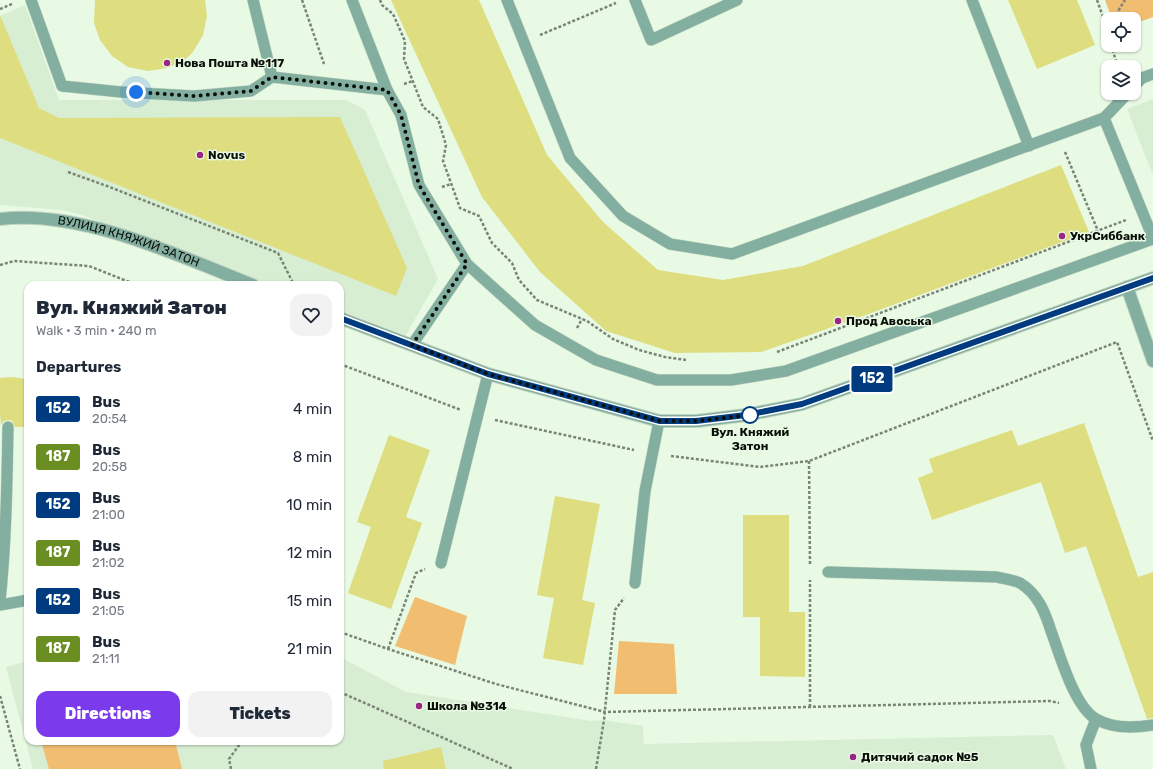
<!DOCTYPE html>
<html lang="en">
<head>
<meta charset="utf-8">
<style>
	:root { --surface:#fff; --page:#f2f2f3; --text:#1f2937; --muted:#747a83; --accent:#7c3aed }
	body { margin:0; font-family:Rubik,sans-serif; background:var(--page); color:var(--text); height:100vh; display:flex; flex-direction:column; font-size:15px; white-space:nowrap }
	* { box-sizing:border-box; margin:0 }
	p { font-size:13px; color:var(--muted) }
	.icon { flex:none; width:22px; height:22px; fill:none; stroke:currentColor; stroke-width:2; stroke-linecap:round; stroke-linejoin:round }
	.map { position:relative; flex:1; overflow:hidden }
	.sheet { position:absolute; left:24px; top:281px; width:320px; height:464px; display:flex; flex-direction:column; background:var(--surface); border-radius:12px; box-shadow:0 1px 3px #0004 }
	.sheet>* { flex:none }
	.badge { padding:0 8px; border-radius:3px; font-size:14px; line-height:26px }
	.buttons { position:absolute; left:1101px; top:12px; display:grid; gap:8px }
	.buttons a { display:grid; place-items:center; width:40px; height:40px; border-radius:8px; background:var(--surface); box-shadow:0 1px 3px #0004; font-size:20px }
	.you { position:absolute; width:20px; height:20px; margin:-10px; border:3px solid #fff; border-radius:50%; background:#1a73e8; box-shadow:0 0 0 6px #1a73e833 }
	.map>.badge { position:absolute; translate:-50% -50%; box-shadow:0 0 0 2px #fff }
	h2 { padding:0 12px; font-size:15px; line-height:36px }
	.round { display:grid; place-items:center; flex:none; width:42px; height:42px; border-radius:12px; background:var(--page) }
	.head { display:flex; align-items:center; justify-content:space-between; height:68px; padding:0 12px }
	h1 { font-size:19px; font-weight:800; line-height:30px }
	.cta { display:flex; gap:8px; margin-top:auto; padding:8px 12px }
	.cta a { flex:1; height:46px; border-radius:12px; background:var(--accent); color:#fff; font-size:16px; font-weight:800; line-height:46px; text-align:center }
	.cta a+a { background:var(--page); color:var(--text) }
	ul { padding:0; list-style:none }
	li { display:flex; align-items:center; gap:12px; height:48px; padding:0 12px }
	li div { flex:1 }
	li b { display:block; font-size:15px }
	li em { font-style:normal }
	li .badge { min-width:44px; font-weight:700; text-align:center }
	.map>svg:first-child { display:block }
	.built { fill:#d8eed3 }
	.green { fill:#f1bd71 }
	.building { fill:#dedd7f }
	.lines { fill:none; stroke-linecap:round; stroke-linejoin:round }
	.service-casing { stroke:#c4d4c1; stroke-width:12 }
	.minor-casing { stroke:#c4d4c1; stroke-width:14 }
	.path { stroke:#798477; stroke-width:2.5; stroke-dasharray:3 2; stroke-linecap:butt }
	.service { stroke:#83afa1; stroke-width:11 }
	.minor { stroke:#83afa1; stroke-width:12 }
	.line-casing { stroke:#fff; stroke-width:9 }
	.line { stroke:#003b80; stroke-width:6 }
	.walk { stroke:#0a0f09; stroke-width:4; stroke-dasharray:0 7.2 }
	.poi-dot { fill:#9a2682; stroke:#e8f9e4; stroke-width:1.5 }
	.stop-dot { fill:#fff; stroke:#003b80; stroke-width:2 }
	.labels { text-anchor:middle; stroke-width:3; stroke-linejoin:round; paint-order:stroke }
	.poi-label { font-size:12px; font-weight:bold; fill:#0a0f09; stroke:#e8f9e4; text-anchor:start }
	.street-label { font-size:12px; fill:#0a0f09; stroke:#e8f9e4 }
	.stop-label { font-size:12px; font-weight:bold; fill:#0a0f09; stroke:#e8f9e4 }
</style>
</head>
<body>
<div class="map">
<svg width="1153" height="769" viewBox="0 0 1153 769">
	<rect width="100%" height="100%" fill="#e8f9e4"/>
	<g class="built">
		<path d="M25,5L59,100H346L365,110L438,279L406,335L340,310V285H271L82,215L63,210L0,205V16Z"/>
		<path d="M1153,99V175L1127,109Z"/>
		<path d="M340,657L406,692L591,721L604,720L643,726L644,744L1053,735L1066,769H33L6,667L28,661V741H340Z"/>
	</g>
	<g class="green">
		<path d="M1105,0H1153V17L1134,24V19H1112Z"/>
		<path d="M415,597L467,616L455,665L395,646Z"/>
		<path d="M619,641L674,644L677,694H614Z"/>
		<path d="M41,741H175L182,769H49Z"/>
	</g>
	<g class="building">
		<path d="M95,0H205L207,16L203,35L193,52L185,60L167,68L148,71L128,67L112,56L100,40L94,23Z"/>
		<path d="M391,0H479L547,155L603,222L658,270L723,280L803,266L1061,165L1089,232L866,315L761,352L675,353L606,331L540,272L482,197Z"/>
		<path d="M1008,0H1077L1095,45L1037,69Z"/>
		<path d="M0,15L39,108L59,118L340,117L407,268L396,296L0,138Z"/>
		<path d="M11,377L28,379V427H15L12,421L9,420L4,421L1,425L0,414V378Z"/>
		<path d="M1084,423L1138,577L1153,572V718L1147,719L1086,546L1065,553L1041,482L932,520L918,478L933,472L929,459L1012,430L1018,446Z"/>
		<path d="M389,435L430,450L406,517L422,523L391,609L348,593L371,527L357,522Z"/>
		<path d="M555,496L600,504L582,600L595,603L583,665L543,658L554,598L537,595Z"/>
		<path d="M743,515H789V612H805V677L760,676V617H743Z"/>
		<path d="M441,747L446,769H384L383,761Z"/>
	</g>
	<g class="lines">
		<g class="service-casing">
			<g id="service">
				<path d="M31,0L62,86L121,92L194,96L251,91L272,77L387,90L401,115L419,185L467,264L535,325L596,360L657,380H731L786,371L1153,239"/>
				<path d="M253,0L272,77"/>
				<path d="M352,0L387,90"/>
				<path d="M507,0L570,158L623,216L670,244L732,254L1104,118L1128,93"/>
				<path d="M635,0L651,40L737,0"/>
				<path d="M972,0L1029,146"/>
				<path d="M1134,86L1142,78L1153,74"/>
				<path d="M1104,118L1153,238"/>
				<path d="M412,345L467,264"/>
				<path d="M441,563L488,374"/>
				<path d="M828,572L997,577C1004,579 1014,580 1020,583C1038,594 1045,612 1051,631C1060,655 1074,706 1096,719C1113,729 1134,728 1153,725"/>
				<path d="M635,583L645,491L659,421"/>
				<path d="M0,601C6,543 7,485 8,427"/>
				<path d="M0,605L28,600"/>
				<path d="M1091,769L1086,745L1096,719"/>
			</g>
		</g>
		<g class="minor-casing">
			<g id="minor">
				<path id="s1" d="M0,219C81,209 179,256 253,285"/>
				<path d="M1127,287L1153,361"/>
				<path d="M340,318L488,374L659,421H697L746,415L802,404L1153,278"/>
			</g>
		</g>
		<g class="path">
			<path d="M302,0L324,64"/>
			<path d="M380,0L382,5L393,14L405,41L404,59L423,107L438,119L446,145L443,161L460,208L479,216L492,243L512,263L519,280L537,300L587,321L613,339L639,350L665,357L686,360"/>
			<path d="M1097,0L1107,28"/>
			<path d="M0,9L12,4"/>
			<path d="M1113,19L1125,0"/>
			<path d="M1108,27L1107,29L1108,34"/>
			<path d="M540,35L616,3"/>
			<path d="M1111,45L1118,67"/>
			<path d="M404,84L413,81"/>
			<path d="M1065,152L1098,231"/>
			<path d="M68,172L107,186L278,253L294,285"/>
			<path d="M442,187L451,184"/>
			<path d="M0,265L14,261L89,266L137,285"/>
			<path d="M577,328L582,319"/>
			<path d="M777,352L1126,220"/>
			<path d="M340,364L461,410"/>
			<path d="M495,420L634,450"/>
			<path d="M671,456L760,467L809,461L1117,342L1153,441"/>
			<path d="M809,461L810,565"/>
			<path d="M340,632L388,649L496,684L605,712L1050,701L1059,703"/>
			<path d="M388,649L416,573L425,569"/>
			<path d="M340,692L513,769"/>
			<path d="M0,696L20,769"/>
			<path d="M810,707V580"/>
			<path d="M231,769L229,759L242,741"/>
			<path d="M596,769L604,720L615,610L624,598"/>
		</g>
		<use href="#service" class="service"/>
		<use href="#minor" class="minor"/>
	</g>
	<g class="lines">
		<g class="line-casing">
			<path id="line" d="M340,318L488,374L660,421H696L746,415L802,404L1153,278"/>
		</g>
		<use href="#line" class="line"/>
		<path class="walk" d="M136,92L194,96L251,91L272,77L387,90L401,115L419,185L467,264L412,345L488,374L660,421H696L750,415"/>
	</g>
	<g class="poi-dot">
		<circle cx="167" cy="63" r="4"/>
		<circle cx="200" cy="155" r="4"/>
		<circle cx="1062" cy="236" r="4"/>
		<circle cx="838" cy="321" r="4"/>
		<circle cx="419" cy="706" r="4"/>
		<circle cx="853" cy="757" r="4"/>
	</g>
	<circle class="stop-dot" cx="750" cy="415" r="8"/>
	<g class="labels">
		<g class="poi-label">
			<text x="175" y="67">Нова Пошта №117</text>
			<text x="208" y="159">Novus</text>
			<text x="1070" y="240">УкрСиббанк</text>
			<text x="846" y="325">Прод Авоська</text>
			<text x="427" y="710">Школа №314</text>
			<text x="861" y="761">Дитячий садок №5</text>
		</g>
		<g class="street-label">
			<text dy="4" stroke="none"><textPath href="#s1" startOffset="132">ВУЛИЦЯ КНЯЖИЙ ЗАТОН</textPath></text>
		</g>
		<g class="stop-label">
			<text x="750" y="436">Вул. Княжий<tspan x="750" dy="14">Затон</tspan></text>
		</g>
	</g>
</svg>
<div class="buttons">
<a><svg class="icon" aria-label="locate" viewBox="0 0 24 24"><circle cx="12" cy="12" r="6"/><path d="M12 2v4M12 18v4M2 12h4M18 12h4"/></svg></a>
<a><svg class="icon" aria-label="layers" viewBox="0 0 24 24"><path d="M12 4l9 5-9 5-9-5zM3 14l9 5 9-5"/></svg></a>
</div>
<div class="you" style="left:136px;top:92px"></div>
<b class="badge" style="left:872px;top:379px;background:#003b80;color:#fff">152</b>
<section class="sheet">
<div class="head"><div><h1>Вул. Княжий Затон</h1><p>Walk · 3 min · 240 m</p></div><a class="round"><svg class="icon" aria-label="heart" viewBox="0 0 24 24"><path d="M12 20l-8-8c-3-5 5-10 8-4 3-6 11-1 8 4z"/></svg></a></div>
<h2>Departures</h2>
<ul>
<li><span class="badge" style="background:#003b80;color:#fff">152</span><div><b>Bus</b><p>20:54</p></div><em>4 min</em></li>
<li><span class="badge" style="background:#6b8e23;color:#fff">187</span><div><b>Bus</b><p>20:58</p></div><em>8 min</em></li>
<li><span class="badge" style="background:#003b80;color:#fff">152</span><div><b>Bus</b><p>21:00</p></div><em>10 min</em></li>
<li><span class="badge" style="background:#6b8e23;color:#fff">187</span><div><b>Bus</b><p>21:02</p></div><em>12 min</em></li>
<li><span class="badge" style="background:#003b80;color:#fff">152</span><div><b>Bus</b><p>21:05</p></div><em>15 min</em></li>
<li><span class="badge" style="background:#6b8e23;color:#fff">187</span><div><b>Bus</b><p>21:11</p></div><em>21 min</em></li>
</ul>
<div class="cta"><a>Directions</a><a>Tickets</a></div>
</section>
</div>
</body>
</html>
